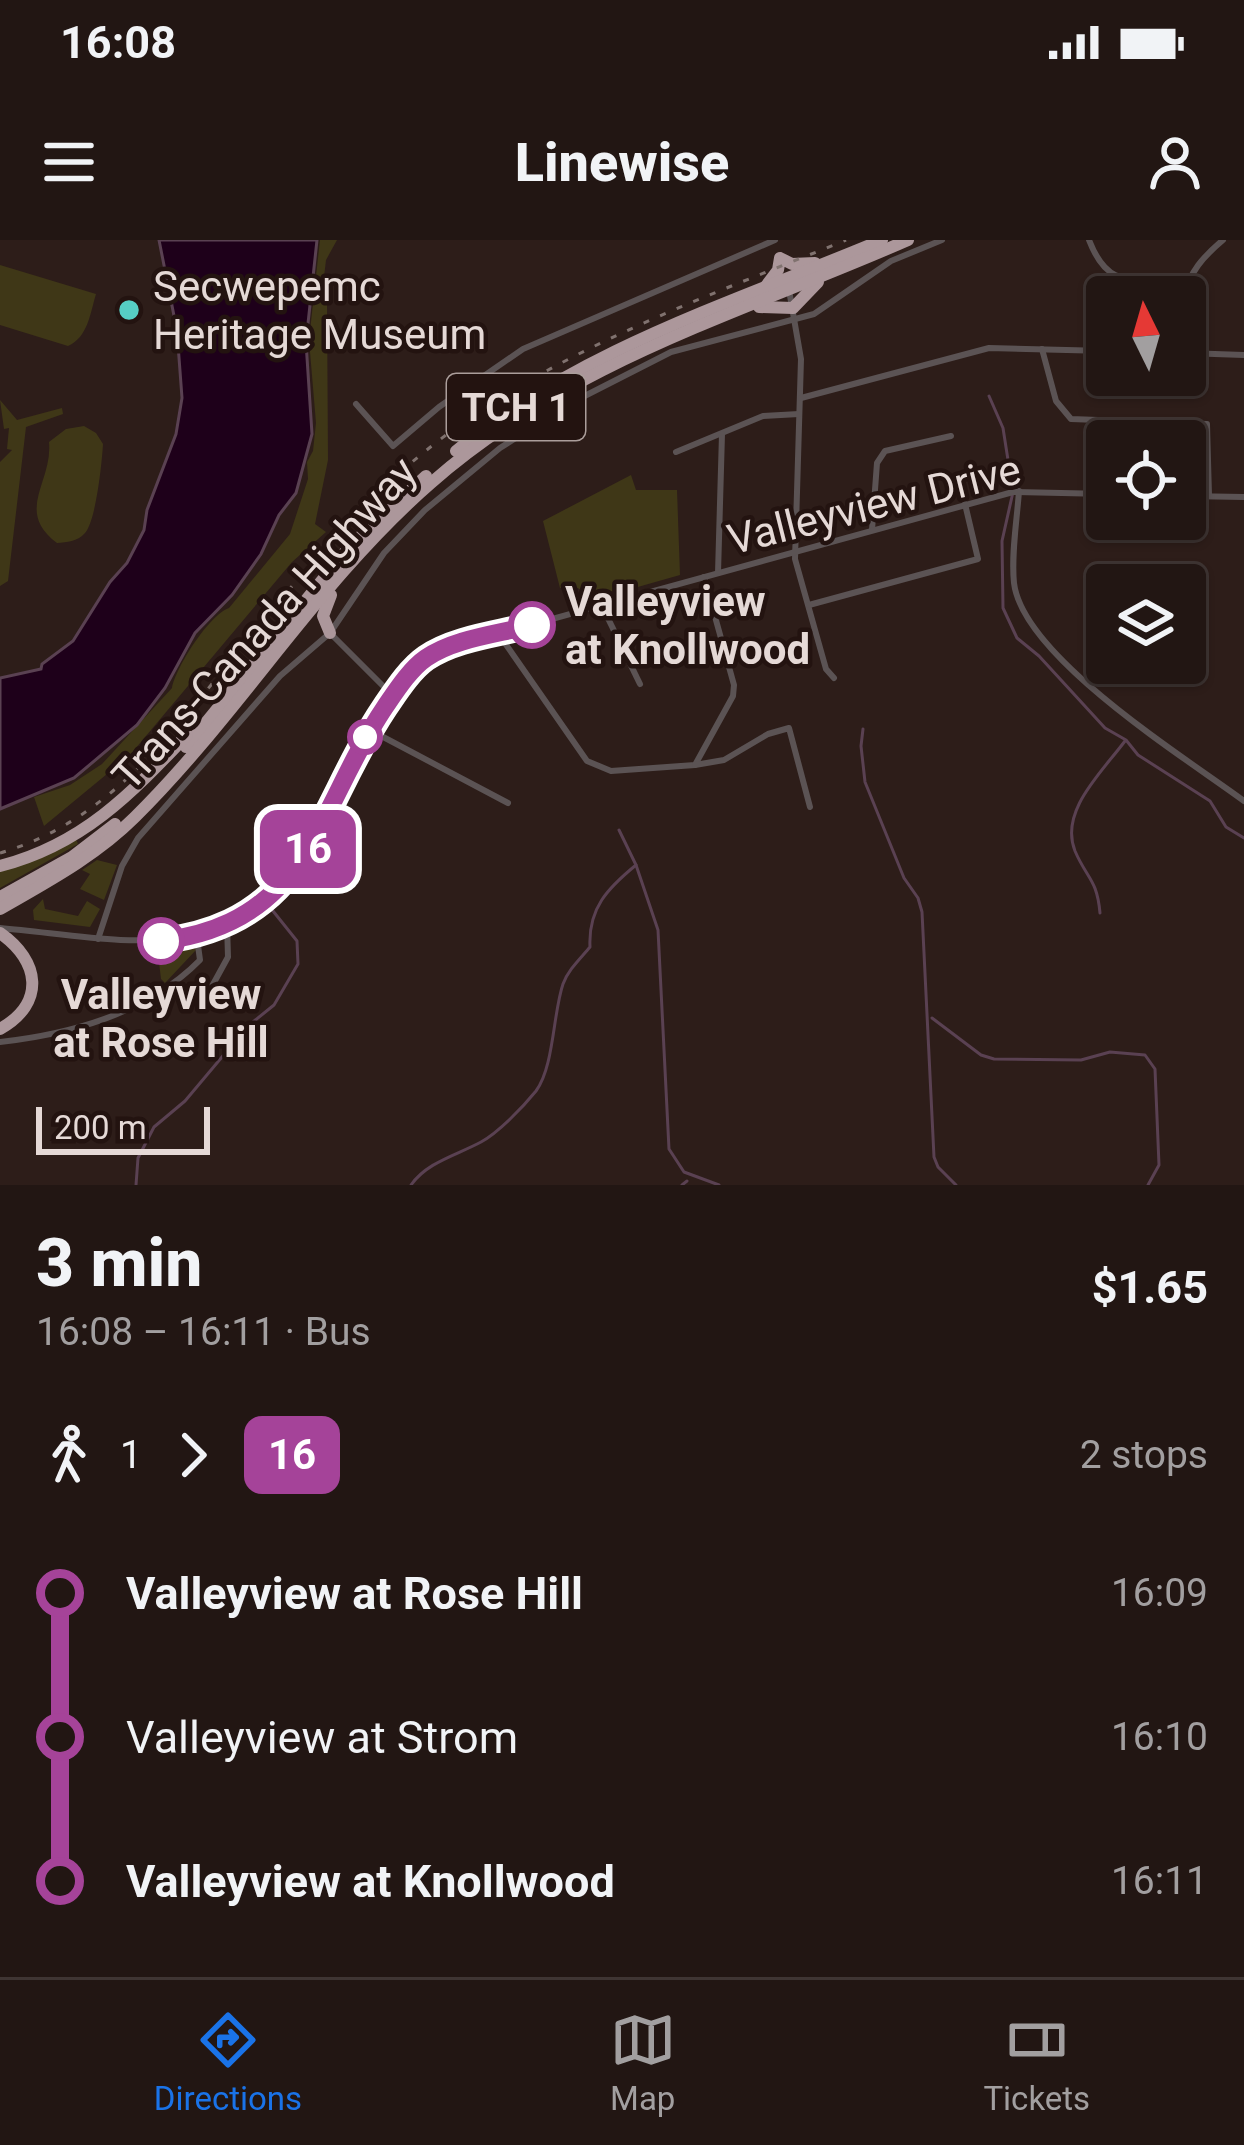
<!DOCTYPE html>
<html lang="en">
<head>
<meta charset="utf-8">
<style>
	:root { --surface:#221613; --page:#2e2321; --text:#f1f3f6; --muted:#a29fa0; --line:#3f3533; --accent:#1a73e8 }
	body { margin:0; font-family:Roboto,sans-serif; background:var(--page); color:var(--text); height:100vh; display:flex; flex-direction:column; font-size:45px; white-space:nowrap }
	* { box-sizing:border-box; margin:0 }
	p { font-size:39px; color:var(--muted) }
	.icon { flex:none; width:66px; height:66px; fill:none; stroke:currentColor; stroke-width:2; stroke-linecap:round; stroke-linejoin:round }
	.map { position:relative; height:945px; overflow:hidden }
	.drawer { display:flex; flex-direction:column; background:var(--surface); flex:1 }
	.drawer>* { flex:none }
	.badge { padding:0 24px; border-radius:18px; font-size:42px; line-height:78px }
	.needle { width:78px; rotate:355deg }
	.tools { position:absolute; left:1086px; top:36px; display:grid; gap:24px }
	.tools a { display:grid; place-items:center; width:120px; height:120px; border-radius:12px; background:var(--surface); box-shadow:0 3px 9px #0004,0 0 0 3px var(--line); font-size:60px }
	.scale { position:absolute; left:36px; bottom:30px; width:174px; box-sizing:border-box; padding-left:12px; border:6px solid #e5d9d6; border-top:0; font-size:33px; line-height:42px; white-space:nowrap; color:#e5d9d6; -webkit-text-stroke:9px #231310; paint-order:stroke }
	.map>.badge { position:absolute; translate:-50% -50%; box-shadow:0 0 0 6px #fff }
	.legs { display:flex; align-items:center; gap:18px; height:132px; padding:0 36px; font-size:39px }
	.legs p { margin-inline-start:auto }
	.summary { display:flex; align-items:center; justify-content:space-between; height:204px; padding:0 36px }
	h1 { font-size:66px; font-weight:800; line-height:90px }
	ul { padding:0 36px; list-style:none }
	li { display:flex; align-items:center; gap:42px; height:144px; font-size:45px }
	li i { display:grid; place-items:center; width:18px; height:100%; margin:0 15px; background:currentColor }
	li i::after { content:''; width:30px; height:30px; margin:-15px; border:9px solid; border-radius:50%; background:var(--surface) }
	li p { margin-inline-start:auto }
	li:first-child i { background:linear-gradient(#0000 50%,currentColor 0) }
	li:last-child i { background:linear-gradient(currentColor 50%,#0000 0) }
	.status { display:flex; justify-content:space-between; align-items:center; height:84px; padding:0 60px; background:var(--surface); direction:ltr }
	.status svg { height:33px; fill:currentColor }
	header { display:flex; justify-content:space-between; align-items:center; height:156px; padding:0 36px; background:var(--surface); font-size:54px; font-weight:800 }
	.tabs { display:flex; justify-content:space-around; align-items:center; height:168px; border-top:3px solid var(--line); background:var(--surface); font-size:33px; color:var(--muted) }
	.tabs a { display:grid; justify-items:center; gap:6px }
	.tabs .on { color:var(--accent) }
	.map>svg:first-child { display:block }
	.green { fill:#3f3717 }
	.water { fill:#1e001a; stroke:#5a4152; stroke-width:3 }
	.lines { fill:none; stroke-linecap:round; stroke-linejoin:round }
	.stream { stroke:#5a4152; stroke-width:3 }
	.minor { stroke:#5b5354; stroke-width:6 }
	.highway { stroke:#ac979b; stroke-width:12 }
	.rail { stroke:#80726f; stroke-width:3; stroke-dasharray:6 12; stroke-linecap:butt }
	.line-1-casing { stroke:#fff; stroke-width:27 }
	.line-1 { stroke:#a54399; stroke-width:18 }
	.poi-dot { fill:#56cec4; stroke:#231310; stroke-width:4.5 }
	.stop-1-dot { fill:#fff; stroke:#a54399; stroke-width:6 }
	.labels { text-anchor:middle; stroke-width:9; stroke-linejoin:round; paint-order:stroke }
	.shield { fill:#231310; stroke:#ab9e9b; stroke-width:3 }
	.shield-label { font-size:39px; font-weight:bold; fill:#e5d9d6 }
	.poi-label { font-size:42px; fill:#e5d9d6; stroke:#231310; text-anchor:start }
	.street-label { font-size:42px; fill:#e5d9d6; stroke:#231310 }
	.stop-label { font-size:42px; font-weight:bold; fill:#e5d9d6; stroke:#231310; text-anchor:start }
</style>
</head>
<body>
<div class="status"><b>16:08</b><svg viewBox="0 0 49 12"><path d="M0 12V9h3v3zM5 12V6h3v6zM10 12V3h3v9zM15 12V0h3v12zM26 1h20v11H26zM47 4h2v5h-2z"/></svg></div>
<header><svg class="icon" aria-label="menu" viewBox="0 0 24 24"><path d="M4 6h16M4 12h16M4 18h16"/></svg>Linewise<svg class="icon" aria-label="person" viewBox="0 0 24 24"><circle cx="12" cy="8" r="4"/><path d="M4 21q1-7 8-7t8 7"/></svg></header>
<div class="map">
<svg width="1244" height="945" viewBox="0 0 1244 945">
	<rect width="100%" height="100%" fill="#2d1d19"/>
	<g class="green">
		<path d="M320,0H337L326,20L322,54L327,60L328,220L315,284L326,292L292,322L130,515L44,586L34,557L70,545L102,524L172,448C176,427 209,375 229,368L290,294L308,239L307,222L313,211L316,183L309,100Z"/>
		<path d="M0,25L96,54C90,74 88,97 68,106L0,85Z"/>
		<path d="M0,160L17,180L62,168L63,174L26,187L8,341L0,346V222L12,210L7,209L9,188L4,189Z"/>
		<path d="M84,186L96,193L103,204C102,222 96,281 85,293C77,302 67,302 57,303C14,271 53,242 49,202L66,189Z"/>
		<path d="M631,235L636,250H677L680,335L592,360L578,348H560L543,281Z"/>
		<path d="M76,599L78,604L0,648V629Z"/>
		<path d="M97,620L117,625L104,660L80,649L90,634L82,630Z"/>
		<path d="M43,659L45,669L78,676L87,661L100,669L90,687L34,680L33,670Z"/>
		<path d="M191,701L196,710L165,743L161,739L158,714L151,713Z"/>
	</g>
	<path class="water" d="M159,0H317L306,102L312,194L296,253L279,275L261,314L232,355L195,393L165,448L137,485L74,538L0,569V438L41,429L42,424L73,401L110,342L127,323L144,290L147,270L176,194L182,158L177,91Z"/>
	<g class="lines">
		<g class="stream">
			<path d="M989,156L1003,188L1013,252L1002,301L1003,368L1017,398L1039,416L1105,488L1126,500L1138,515L1210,561L1226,587L1244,598"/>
			<path d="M863,489L861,506L865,542L904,638L918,658L922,672L934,917L938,927L956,945"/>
			<path d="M619,590L636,625L658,690L669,909L684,932L719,945"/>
			<path d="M1100,673C1097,639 1087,639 1075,611C1059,571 1102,532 1125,501"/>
			<path d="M932,778L981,815L994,819L1081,820L1110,812L1145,815L1155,829L1159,925L1148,945"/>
			<path d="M136,945L138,918L154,887L185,861L248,786L274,765L298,724L297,701L269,666"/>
			<path d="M411,945C427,922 457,915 481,902C499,892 523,867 536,851C554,827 553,773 563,744C568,730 580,719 590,707C588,668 608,648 636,625"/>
			<path d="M682,945L687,941"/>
		</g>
		<g class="minor">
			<path d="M1089,0C1111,57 1139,33 1188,41"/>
			<path d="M789,50L801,119L795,319L826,429L834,438"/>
			<path d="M1184,57C1189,32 1204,16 1223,0"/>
			<path d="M1042,109L1056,161L1071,179L1207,184L1209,256"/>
			<path d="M1185,113L1244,115"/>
			<path d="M801,158L989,108L1107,111"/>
			<path d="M356,164L393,206L439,167L523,109L775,0"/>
			<path d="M676,212L763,176L799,174"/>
			<path d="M1019,251C1017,280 1011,314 1014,343C1023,417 1186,518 1244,561"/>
			<path d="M1185,256L1244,257"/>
			<path d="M872,290L877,223L885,211L951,196"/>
			<path d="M718,333L722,194"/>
			<path d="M809,365L978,319L965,264"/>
			<path d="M602,366L640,444"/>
			<path d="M332,395L393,456"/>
			<path d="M500,396L587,521L611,531L695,525L733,456L734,445L704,337"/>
			<path d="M370,490L508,563"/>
			<path d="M695,525L724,520L768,494L789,488L810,567"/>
			<path d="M0,688C116,698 222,731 302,619C331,579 343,530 370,489C391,459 410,426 443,409L1013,252L1107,254"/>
			<path d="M98,699L122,626L138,598L280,436L330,393L384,313L425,270L500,208L567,165L671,112L814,74L891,21L942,0"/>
			<path d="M205,759L228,717L227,684"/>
			<path d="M0,802C72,794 148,773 200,720L196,691"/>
		</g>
		<g class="highway">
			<path d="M766,46L778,30L780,18L792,24L815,23"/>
			<path d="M759,67L793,68L818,42"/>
			<path d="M456,211C579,109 737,61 882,0"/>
			<path d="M330,393L323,376L331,355"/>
			<path d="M186,507L350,306L426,236"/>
			<path d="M0,626C82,605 131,554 187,495"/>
			<path d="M0,657L72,617L115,584"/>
			<path d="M0,669C47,642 96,616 135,577C241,472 318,341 431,243C568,122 744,72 908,0"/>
			<path d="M0,693C40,721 46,763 0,789"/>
		</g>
		<path class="rail" d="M0,613C106,582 166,500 233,418C287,352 339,286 404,229C532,117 692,63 846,0"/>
	</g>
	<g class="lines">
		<g class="line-1-casing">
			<path id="line-1" d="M161,701C310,683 315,571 385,467C396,451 410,429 426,418C455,398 499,394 532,385"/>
		</g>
		<use href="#line-1" class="line-1"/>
	</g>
	<circle class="poi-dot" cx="129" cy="70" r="12"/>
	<g class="stop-1-dot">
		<circle cx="532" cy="385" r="21"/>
		<circle cx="365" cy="497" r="15"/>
		<circle cx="161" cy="701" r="21"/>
	</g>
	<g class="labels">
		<rect class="shield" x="447" y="134" width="138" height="66" rx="9"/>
		<g class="shield-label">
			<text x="516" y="181">TCH 1</text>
		</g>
		<g class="poi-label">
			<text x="153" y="61">Secwepemc<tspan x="153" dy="48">Heritage Museum</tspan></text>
		</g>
		<g class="street-label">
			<text transform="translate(874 264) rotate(-14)" y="15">Valleyview Drive</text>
			<text transform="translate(264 383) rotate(-48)" y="15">Trans-Canada Highway</text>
		</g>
		<g class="stop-label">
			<text x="565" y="376">Valleyview<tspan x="565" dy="48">at Knollwood</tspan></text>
			<text x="161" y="769" text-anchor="middle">Valleyview<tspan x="161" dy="48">at Rose Hill</tspan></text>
		</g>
	</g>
</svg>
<div class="tools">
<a><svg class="needle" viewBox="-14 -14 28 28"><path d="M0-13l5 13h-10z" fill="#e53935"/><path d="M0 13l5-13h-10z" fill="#a29fa0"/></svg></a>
<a><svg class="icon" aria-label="locate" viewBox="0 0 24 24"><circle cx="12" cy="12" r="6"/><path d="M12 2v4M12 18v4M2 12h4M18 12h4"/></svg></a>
<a><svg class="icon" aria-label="layers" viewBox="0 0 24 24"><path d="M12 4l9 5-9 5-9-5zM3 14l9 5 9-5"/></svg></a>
</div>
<div class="scale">200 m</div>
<b class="badge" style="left:308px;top:609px;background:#a54399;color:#fff">16</b>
</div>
<section class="drawer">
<div class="summary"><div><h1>3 min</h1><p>16:08 – 16:11 · Bus</p></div><b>$1.65</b></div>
<div class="legs"><svg class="icon" aria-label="walk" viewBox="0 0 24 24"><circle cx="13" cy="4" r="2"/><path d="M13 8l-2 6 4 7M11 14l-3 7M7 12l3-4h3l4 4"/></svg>1<svg class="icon" aria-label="forward" viewBox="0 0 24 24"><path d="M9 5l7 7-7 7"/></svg><b class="badge" style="background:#a54399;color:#fff">16</b><p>2 stops</p></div>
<ul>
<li><i style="color:#a54399"></i><b>Valleyview at Rose Hill</b><p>16:09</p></li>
<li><i style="color:#a54399"></i><span>Valleyview at Strom</span><p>16:10</p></li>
<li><i style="color:#a54399"></i><b>Valleyview at Knollwood</b><p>16:11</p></li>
</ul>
</section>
<nav class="tabs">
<a class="on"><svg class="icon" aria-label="directions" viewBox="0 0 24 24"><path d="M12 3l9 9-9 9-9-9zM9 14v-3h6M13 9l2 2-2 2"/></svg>Directions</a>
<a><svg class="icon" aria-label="map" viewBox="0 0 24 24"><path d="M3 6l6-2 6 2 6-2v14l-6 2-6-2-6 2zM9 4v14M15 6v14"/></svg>Map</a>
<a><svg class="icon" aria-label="tickets" viewBox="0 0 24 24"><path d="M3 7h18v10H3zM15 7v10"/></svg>Tickets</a>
</nav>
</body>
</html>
